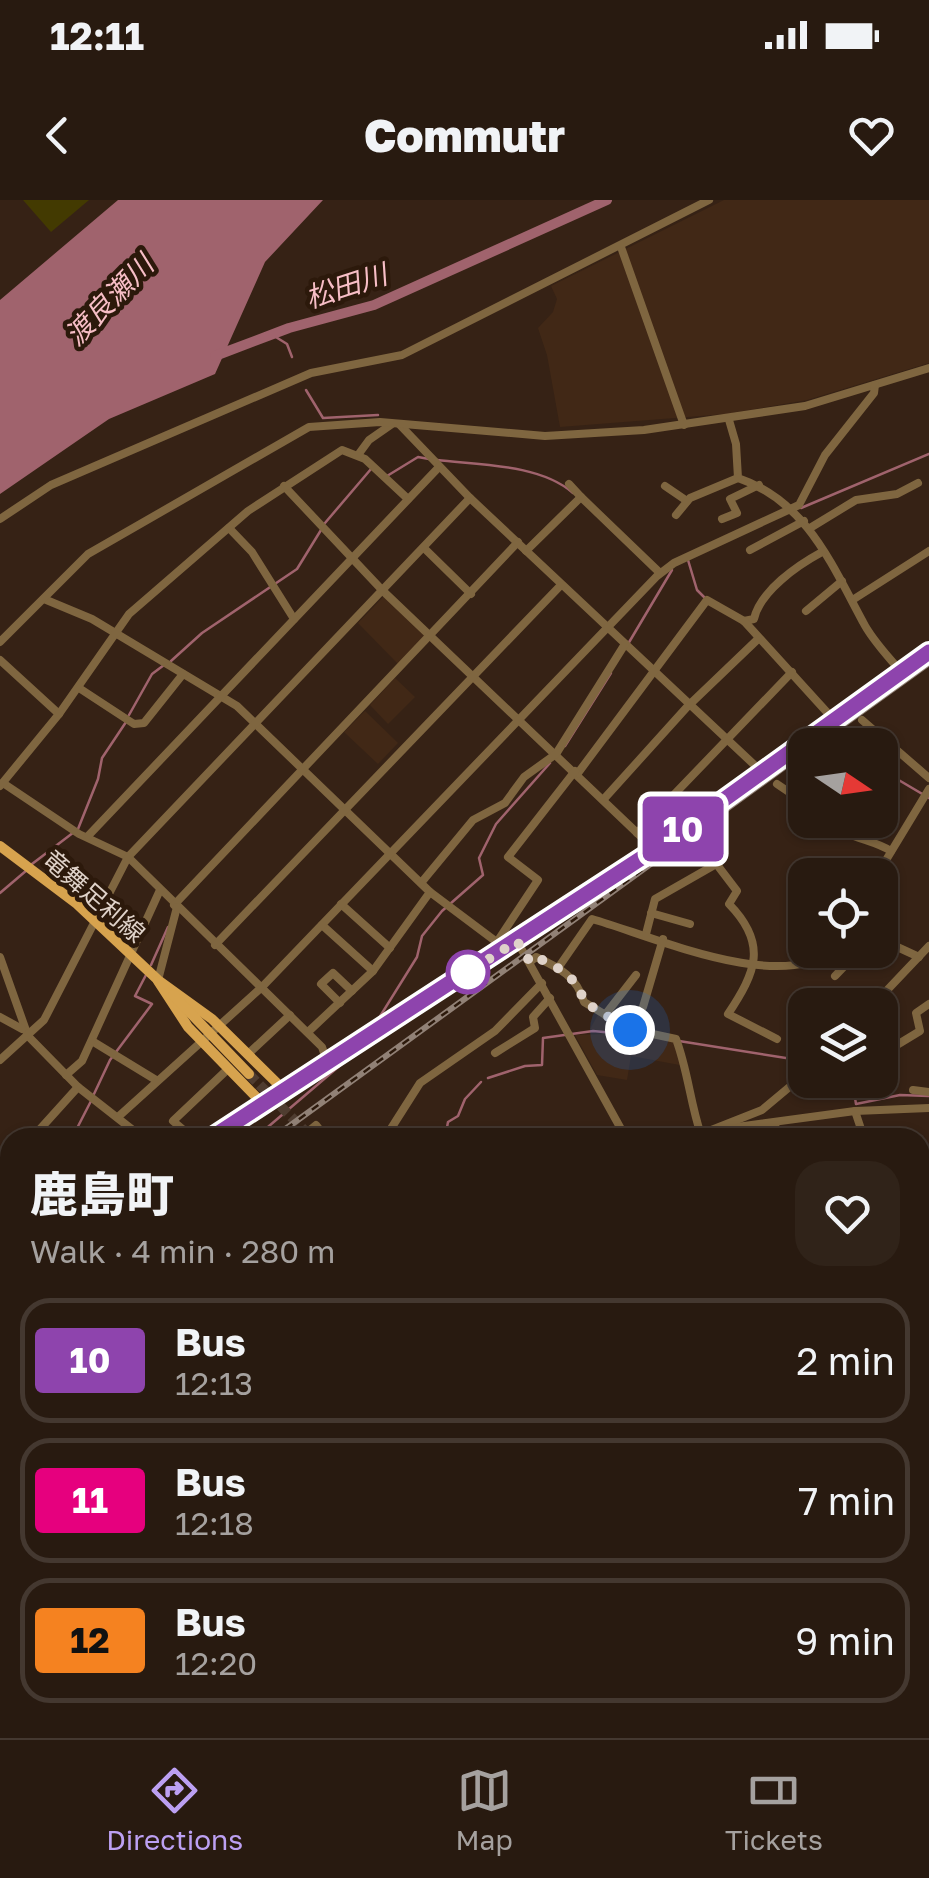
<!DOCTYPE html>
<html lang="en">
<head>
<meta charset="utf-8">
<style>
	:root { --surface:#281a10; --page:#302319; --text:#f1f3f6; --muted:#a5a19f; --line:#443830; --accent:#bca0f2 }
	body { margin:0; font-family:"Golos Text","Noto Sans JP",sans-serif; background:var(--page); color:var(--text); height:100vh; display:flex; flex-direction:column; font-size:38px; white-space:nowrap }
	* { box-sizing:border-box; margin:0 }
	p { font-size:32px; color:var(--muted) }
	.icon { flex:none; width:55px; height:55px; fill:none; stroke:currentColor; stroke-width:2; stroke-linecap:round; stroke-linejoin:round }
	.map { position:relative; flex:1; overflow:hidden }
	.drawer { position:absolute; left:0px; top:928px; width:930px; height:612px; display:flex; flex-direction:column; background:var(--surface); border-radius:30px 30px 0 0; box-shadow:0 2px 8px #0004,0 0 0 2px var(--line) }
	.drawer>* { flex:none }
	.badge { padding:0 20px; border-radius:8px; font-size:35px; line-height:65px }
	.needle { width:65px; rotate:103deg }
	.fabs { position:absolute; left:788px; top:528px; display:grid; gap:20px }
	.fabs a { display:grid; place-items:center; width:110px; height:110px; border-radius:20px; background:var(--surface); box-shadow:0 2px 8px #0004,0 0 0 2px var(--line); font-size:50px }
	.you { position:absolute; width:50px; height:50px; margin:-25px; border:8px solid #fff; border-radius:50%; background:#1a73e8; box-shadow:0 0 0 15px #1a73e833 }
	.map>.badge { position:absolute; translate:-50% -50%; box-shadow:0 0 0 5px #fff }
	.round { display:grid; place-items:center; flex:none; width:105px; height:105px; border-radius:30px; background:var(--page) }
	.overview { display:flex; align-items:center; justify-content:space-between; height:170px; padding:0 30px }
	h1 { font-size:48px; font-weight:800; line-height:75px }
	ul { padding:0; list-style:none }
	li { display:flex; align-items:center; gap:30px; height:125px; margin:0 20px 15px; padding:0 10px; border:5px solid var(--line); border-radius:30px }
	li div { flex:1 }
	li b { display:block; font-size:38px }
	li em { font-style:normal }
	li .badge { min-width:110px; font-weight:700; text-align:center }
	.status { display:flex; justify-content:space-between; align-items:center; height:70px; padding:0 50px; background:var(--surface); direction:ltr }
	.status svg { height:28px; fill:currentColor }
	header { display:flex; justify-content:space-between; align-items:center; height:130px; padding:0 30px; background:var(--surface); font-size:45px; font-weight:800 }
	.tab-bar { display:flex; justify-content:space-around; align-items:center; height:140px; border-top:2px solid var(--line); background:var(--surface); font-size:28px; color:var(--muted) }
	.tab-bar a { display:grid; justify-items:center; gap:5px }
	.tab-bar .current { color:var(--accent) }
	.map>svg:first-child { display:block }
	.built { fill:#412816 }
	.green { fill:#433a01 }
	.water { fill:#a0636d }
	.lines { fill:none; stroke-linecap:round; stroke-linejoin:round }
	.stream { stroke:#a0636d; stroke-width:2.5 }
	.river { stroke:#a0636d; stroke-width:10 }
	.major-tunnel { stroke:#4f3c30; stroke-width:10; stroke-dasharray:10 5; stroke-linecap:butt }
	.minor { stroke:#7f6640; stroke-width:8 }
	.major { stroke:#d7a34e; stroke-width:10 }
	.rail-casing { stroke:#918176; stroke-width:6 }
	.rail { stroke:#2c190b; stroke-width:2.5; stroke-dasharray:8; stroke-linecap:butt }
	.line-casing { stroke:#fff; stroke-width:22 }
	.line { stroke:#8e44ad; stroke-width:15 }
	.walk { stroke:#dfd2c9; stroke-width:10; stroke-dasharray:0 18 }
	.stop-dot { fill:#fff; stroke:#8e44ad; stroke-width:5 }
	.labels { text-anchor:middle; stroke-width:9; stroke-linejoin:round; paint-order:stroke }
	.street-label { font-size:25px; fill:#dfd2c9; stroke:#2c190b }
	.water-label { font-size:28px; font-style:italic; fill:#f7bec6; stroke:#2c190b }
</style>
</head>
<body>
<div class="status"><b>12:11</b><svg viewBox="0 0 49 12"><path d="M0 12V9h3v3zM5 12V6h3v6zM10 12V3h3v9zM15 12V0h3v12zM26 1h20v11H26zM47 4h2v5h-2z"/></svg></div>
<header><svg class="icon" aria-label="back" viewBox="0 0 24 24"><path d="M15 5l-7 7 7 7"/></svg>Commutr<svg class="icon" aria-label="heart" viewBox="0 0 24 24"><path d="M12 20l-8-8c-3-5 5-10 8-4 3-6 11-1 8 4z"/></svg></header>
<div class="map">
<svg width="929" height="1538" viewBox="0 0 929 1538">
	<rect width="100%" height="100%" fill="#362215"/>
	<g class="built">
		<path d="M724,0H929V163L807,200L726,214L560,227L547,155L538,128L553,112L557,99L551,86Z"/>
		<path d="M384,396L425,436L399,465L358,423Z"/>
		<path d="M395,478L415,497L388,524L370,505Z"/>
		<path d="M365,511L398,543L378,564L344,532Z"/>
		<path d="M599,813L633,833L675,840L685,866L631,856L627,880L597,875L575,835L602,834L590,829Z"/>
	</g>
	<g class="green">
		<path d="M23,0H89L51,32Z"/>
		<path d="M0,1319L10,1320V1444L0,1442Z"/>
		<path d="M929,1455V1538H677L678,1530H920V1456Z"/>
	</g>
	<path class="water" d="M118,0H323L265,62L215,174L109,219L0,294V100Z"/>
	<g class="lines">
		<g class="stream">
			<path d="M271,134L287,144L292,157"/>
			<path d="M306,190L323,218L378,215"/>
			<path d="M437,260C479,265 540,264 573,293"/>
			<path d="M387,276L418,257L429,259"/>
			<path d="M801,308L929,254"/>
			<path d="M325,323L371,269"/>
			<path d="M688,360L697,390L704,397"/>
			<path d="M628,444L672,370"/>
			<path d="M171,461L202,433L297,369L321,330"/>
			<path d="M129,515L152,474L164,465"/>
			<path d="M834,528L847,545"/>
			<path d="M565,546L611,473"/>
			<path d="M880,569L929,598"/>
			<path d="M32,664L78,629L98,579L102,558L126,522"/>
			<path d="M0,693L27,670"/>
			<path d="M151,765L168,727"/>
			<path d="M374,826L417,757L422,736L442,711L483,675L479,658L496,624L550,563"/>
			<path d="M679,841L805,861"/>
			<path d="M488,878L525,866L542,865L543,838L593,831L646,836"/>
			<path d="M852,880L856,904L900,895L929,896"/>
			<path d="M94,894L110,860L152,804L135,796L147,773"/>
			<path d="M72,938L91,901"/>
			<path d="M255,938L371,839"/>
			<path d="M445,938L448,922L458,916L465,899L481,882"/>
			<path d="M0,1186L10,1179"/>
			<path d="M0,1451L10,1452"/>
		</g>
		<path class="river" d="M215,156L289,128L374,105L607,0"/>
		<path class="major-tunnel" d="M249,874L307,933"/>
		<g class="minor">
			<path d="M621,47L684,225"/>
			<path d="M729,220L736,244L738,278C806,301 831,363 863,422C872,440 888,456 901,472"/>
			<path d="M400,225L470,298L763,573"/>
			<path d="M358,255L369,240L392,224"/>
			<path d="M569,284L581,297"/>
			<path d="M284,286L383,391L654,649"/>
			<path d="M665,286L687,301"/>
			<path d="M676,315L690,298L738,278"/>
			<path d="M0,319L51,285L311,173L402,155L709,0"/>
			<path d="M722,319L737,313L730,299L759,285"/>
			<path d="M229,328L252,352L294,419"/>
			<path d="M810,328L856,300L897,294L918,283"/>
			<path d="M424,348L471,394"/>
			<path d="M750,350L804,321"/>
			<path d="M526,351L581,297L660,373"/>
			<path d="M44,399L92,419L237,506L430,692L506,749"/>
			<path d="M854,399L929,351"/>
			<path d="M806,411L842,381"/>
			<path d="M744,421L754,419C760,391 798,365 822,352"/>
			<path d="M0,442L88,354L309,227L380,222L545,236L644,230L805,206L929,168"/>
			<path d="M0,460L59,514"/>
			<path d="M79,488L134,524L144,523L183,474"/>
			<path d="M862,520L929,578"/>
			<path d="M578,573L707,400L744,421L834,520"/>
			<path d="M3,583L79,634L128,657L322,847L327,862"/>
			<path d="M777,584L805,603"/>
			<path d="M0,586L59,514L129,414L248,311L342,250L365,259L408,299"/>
			<path d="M603,600L687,507L758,439"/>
			<path d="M831,620C845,639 871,638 891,651"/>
			<path d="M637,633L792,472"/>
			<path d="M88,636L439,267"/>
			<path d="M702,645L737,691L729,704C768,744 756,772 728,814L777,839"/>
			<path d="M877,675L929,589"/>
			<path d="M421,683L473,620L505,603L524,577L556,554L625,444"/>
			<path d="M341,704L390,748"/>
			<path d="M174,705L518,342"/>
			<path d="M651,713L690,724"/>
			<path d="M322,725L373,771"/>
			<path d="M646,734L655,699L718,663"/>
			<path d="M880,739L919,757"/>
			<path d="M517,741L626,938"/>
			<path d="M497,742L538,680L508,657L575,571"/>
			<path d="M215,745L561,385"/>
			<path d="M0,757L28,836L78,887L143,938"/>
			<path d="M530,762L536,757C560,768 577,777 584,802L629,829L676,839C688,871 690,902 701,935"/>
			<path d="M558,768L592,719C652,736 780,794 832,750"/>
			<path d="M835,776L860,750"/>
			<path d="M158,780L177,707"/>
			<path d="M340,803L321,784L333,773L352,791"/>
			<path d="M873,805L929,746"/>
			<path d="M605,815L636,775"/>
			<path d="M0,817L22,829"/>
			<path d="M631,830L643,807L663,739"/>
			<path d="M308,832L373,771L430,692"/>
			<path d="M92,841L156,880"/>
			<path d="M887,851L920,831L916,813L929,804"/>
			<path d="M495,853L535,828L533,817L550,798"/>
			<path d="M248,854L290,815"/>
			<path d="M0,860L44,820L128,657L470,298"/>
			<path d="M66,875L82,861L160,690"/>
			<path d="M913,890L929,892"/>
			<path d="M855,911L864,938"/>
			<path d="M118,917L262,787L657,376L674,363L799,305L825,255L874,193L875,185"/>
			<path d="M774,923L780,938"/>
			<path d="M722,929L855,911L929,908"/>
			<path d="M32,938L78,887"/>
			<path d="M193,938L173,921L229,868"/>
			<path d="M300,938L316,925L326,938"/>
			<path d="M385,938L420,883L495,831L542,783"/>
			<path d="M691,938L762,910L805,874"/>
			<path d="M0,972L10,961"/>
			<path d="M920,1031L929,1028"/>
			<path d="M0,1193L10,1186"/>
			<path d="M920,1202L929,1197"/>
			<path d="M0,1231L10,1247"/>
			<path d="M0,1281L10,1276"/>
			<path d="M920,1289L929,1281"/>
			<path d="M0,1312L10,1313"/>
			<path d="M920,1349L929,1341"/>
			<path d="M0,1464H10"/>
			<path d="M56,1530L66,1538"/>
			<path d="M310,1530L333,1538"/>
			<path d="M662,1530L664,1538"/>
			<path d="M93,1538L133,1530"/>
			<path d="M198,1538L208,1530"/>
		</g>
		<g class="major">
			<path d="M0,646L77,704L158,780L212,819L284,890"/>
			<path d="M158,781L188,827L263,904"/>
			<path d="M173,795L249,874"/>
			<path d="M307,933L310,938"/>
			<path d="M211,938L654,649L929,451"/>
			<path d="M0,1074L10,1068"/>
			<path d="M534,1530L537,1538"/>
		</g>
		<g class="rail-casing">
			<g id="rail">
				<path d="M815,545L929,463"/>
				<path d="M273,938L805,552"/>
				<path d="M0,1137L10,1129"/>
			</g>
		</g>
		<use href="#rail" class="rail"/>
	</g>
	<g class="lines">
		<g class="line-casing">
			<path id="line" d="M211,938L654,650L929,452"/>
		</g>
		<use href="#line" class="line"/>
		<path class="walk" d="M468,772L456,780L517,741L530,762L536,757C560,768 577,777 584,802L630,830"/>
	</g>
	<circle class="stop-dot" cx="468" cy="772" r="20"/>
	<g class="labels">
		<g class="street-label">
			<text transform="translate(94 696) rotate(41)" y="9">竜舞足利線</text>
		</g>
		<g class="water-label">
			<text transform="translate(346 86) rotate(-18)" y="10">松田川</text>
			<text transform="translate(109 100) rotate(-46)" y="10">渡良瀬川</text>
		</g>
	</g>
</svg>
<div class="fabs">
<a><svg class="needle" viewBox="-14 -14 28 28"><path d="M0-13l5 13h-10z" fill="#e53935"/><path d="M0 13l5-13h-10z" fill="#a5a19f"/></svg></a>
<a><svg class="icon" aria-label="locate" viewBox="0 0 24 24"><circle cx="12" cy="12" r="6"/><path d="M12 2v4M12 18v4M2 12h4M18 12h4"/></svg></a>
<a><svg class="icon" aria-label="layers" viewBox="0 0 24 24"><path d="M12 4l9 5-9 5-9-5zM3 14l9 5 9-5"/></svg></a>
</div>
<div class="you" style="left:630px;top:830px"></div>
<b class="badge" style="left:683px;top:629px;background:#8e44ad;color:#fff">10</b>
<section class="drawer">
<div class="overview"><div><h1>鹿島町</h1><p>Walk · 4 min · 280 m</p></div><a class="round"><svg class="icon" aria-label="heart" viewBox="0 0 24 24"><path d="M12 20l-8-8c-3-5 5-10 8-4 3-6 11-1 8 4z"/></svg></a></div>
<ul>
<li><span class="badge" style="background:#8e44ad;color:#fff">10</span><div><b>Bus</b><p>12:13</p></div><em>2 min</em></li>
<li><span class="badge" style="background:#e6007e;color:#fff">11</span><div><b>Bus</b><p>12:18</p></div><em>7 min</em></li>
<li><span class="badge" style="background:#f58220;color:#111">12</span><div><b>Bus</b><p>12:20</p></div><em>9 min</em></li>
</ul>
</section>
</div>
<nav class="tab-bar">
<a class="current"><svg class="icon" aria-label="directions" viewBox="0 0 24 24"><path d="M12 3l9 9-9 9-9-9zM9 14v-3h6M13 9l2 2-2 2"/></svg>Directions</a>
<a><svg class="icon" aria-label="map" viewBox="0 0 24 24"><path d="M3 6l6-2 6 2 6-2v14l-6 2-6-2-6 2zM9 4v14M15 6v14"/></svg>Map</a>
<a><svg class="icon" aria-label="tickets" viewBox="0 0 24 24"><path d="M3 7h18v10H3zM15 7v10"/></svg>Tickets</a>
</nav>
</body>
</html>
